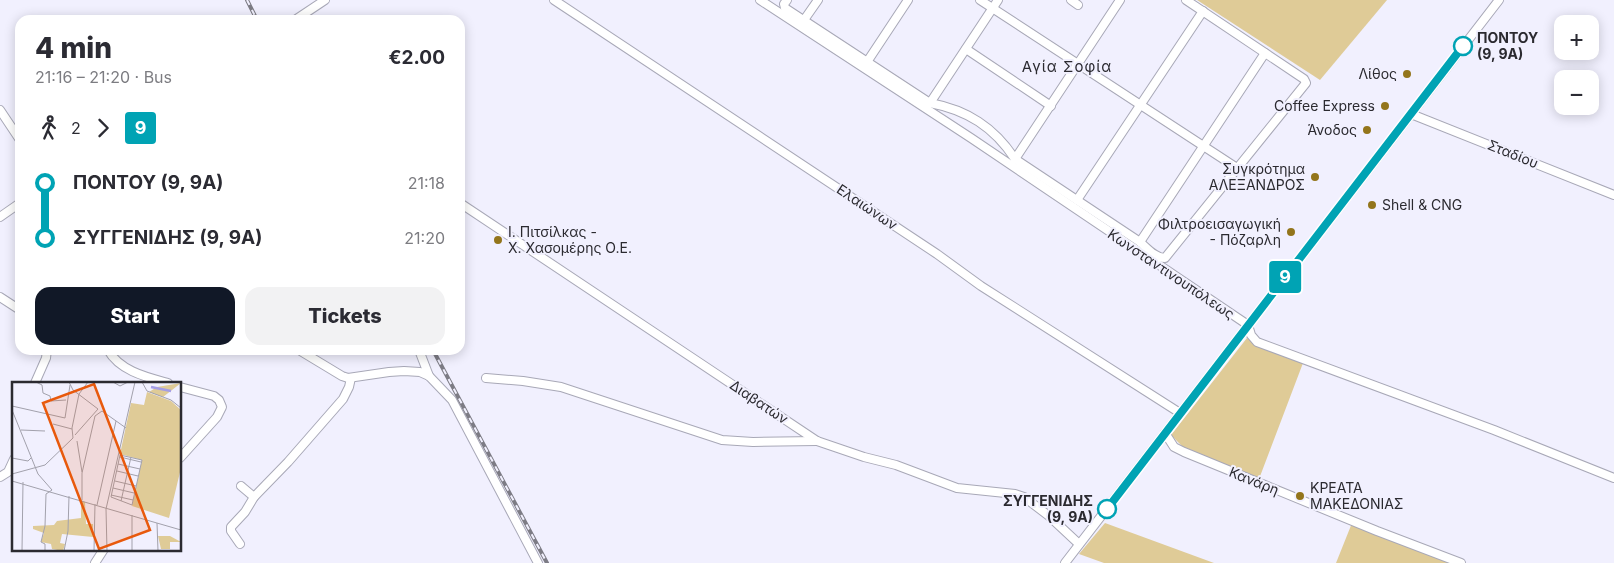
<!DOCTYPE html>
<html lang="en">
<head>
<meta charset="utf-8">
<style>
	:root { --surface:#fff; --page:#f2f2f3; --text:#2b2b33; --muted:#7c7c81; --accent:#111827 }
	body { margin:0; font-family:Inter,sans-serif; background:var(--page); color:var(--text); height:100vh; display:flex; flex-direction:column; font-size:19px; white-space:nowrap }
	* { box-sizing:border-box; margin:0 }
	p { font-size:16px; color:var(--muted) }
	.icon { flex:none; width:28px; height:28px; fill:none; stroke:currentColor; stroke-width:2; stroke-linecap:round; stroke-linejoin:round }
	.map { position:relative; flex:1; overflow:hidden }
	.details { position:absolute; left:15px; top:15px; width:450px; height:340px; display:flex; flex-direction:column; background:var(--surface); border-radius:15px; box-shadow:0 2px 12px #0003 }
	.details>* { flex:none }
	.badge { padding:0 10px; border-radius:4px; font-size:18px; line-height:32px }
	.fabs { position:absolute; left:1554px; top:15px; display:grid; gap:10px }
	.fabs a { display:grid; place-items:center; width:45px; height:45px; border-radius:10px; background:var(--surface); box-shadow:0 2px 12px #0003; font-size:25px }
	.map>.badge { position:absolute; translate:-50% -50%; box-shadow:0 0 0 2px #fff }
	.legs { display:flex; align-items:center; gap:8px; height:55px; padding:0 20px; font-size:16px }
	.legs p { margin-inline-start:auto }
	.headline { display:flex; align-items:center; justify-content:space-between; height:85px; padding:0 20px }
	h1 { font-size:28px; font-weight:800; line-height:38px }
	.primary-button { display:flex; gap:10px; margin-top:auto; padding:10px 20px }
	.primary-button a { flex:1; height:58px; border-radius:15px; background:var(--accent); color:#fff; font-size:20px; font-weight:800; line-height:58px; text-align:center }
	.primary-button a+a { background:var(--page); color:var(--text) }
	ul { padding:0 20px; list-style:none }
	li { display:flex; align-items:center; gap:18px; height:55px; font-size:19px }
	li i { display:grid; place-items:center; width:8px; height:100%; margin:0 6px; background:currentColor }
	li i::after { content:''; width:12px; height:12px; margin:-6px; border:4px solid; border-radius:50%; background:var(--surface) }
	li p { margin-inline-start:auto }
	li:first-child i { background:linear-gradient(#0000 50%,currentColor 0) }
	li:last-child i { background:linear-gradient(currentColor 50%,#0000 0) }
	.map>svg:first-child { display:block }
	.green { fill:#dfcb97 }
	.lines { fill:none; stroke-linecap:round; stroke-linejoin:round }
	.minor-casing { stroke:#a8a8b7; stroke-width:10 }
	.minor { stroke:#fff; stroke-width:8 }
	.rail-casing { stroke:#7d7c85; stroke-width:4 }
	.rail { stroke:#f1f0fe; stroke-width:2; stroke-dasharray:5.5; stroke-linecap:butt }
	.line-1-casing { stroke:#fff; stroke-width:11 }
	.line-1 { stroke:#00a3b4; stroke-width:8 }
	.stop-1-dot { fill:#fff; stroke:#00a3b4; stroke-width:2.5 }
	.poi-dot { fill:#93751b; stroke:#f1f0fe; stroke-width:2 }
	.labels { text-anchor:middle; stroke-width:4; stroke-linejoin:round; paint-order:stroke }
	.stop-label { font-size:14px; font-weight:bold; fill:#2b2a30; stroke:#f1f0fe; text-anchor:start }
	.poi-label { font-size:14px; fill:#2b2a30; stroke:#f1f0fe; text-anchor:end }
	.street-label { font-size:14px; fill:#2b2a30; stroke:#f1f0fe }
	.neighbourhood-label { font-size:15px; letter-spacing:1px; fill:#2b2a30; stroke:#f1f0fe }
	.inset-river { fill:none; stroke:#a49de5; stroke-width:2.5 }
	.inset-road { fill:none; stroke:#a2a1ac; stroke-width:1 }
	.view { fill:#e8590c; fill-opacity:0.15; stroke:#e8590c; stroke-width:2.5 }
	.inset-edge { fill:none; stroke:#2b2a30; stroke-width:2.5 }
</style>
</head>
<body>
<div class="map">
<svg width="1614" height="563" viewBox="0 0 1614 563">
	<rect width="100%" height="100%" fill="#f1f0fe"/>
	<g class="green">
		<path d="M1197,0H1387L1320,80Z"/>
		<path d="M1247,338L1258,346L1303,363L1259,479L1185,449L1171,435Z"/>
		<path d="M1105,523L1214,563H1104L1079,554Z"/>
		<path d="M1352,523L1455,563H1336Z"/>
	</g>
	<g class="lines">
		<g class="minor-casing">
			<g id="minor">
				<path d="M554,0L937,254L981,286L1180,413"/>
				<path d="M760,0L971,138L1248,325L1251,335L1257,342L1494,430L1614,478"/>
				<path d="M787,0L784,4L785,8L930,103C967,110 994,127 1015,159L1140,242C1147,248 1155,258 1165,258L1306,83L1304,79L1186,0"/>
				<path d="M980,0L1237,168"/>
				<path d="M1071,0L1078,5"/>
				<path d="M295,20L325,0"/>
				<path d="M804,20L818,0"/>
				<path d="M966,49L1051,106"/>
				<path d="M867,62L908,0"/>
				<path d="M930,103L998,0"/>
				<path d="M0,110L20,140"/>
				<path d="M1411,114L1614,195"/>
				<path d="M1015,159L1120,0"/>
				<path d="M1077,200L1203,11"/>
				<path d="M460,203L817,441L864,457L896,465L957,488L1015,494L1024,497L1049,516L1079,544"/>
				<path d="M0,217L20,203"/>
				<path d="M1140,242L1265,53"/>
				<path d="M0,297L20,310"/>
				<path d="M108,350C120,371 146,377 168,383"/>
				<path d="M299,350L342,376L348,378L389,372L404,371L420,372L429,376L452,400L538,563"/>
				<path d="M419,350L429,376"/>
				<path d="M486,378L523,381L561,387L722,440L753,442L817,441"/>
				<path d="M35,383L46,358L47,350"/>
				<path d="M180,387L214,396L219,400L222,407L217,417L180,458"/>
				<path d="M1165,433L1174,447L1184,452L1377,531L1461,563"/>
				<path d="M0,477L8,472L14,459"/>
				<path d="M241,486L254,497"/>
				<path d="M240,544L231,531V527L245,512L254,497L288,462L343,399L349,387L351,378"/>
				<path d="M95,563L104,549"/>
				<path d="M1065,563L1499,0"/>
			</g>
		</g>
		<use href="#minor" class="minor"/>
		<g class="rail-casing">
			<g id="rail">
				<path d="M247,0L257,20"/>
				<path d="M433,350L547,563"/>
			</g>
		</g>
		<use href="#rail" class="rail"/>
	</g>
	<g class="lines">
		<g class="line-1-casing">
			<path id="line-1" d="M1107,509L1463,46"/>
		</g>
		<use href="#line-1" class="line-1"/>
	</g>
	<g class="stop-1-dot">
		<circle cx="1463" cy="46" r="9"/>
		<circle cx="1107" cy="509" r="9"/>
	</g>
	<g class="poi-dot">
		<circle cx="1407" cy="74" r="5"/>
		<circle cx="1385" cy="106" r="5"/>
		<circle cx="1367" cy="130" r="5"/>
		<circle cx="1315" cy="177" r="5"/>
		<circle cx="1372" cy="205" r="5"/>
		<circle cx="1291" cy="232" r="5"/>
		<circle cx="498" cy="240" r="5"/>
		<circle cx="1300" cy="496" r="5"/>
	</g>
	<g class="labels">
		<g class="stop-label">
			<text x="1477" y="43">ΠΟΝΤΟΥ<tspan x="1477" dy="16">(9, 9Α)</tspan></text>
			<text x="1093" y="506" text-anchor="end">ΣΥΓΓΕΝΙΔΗΣ<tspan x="1093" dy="16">(9, 9Α)</tspan></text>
		</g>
		<g class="poi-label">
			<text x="1397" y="79">Λίθος</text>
			<text x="1375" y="111">Coffee Express</text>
			<text x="1357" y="135">Άνοδος</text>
			<text x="1305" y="174">Συγκρότημα<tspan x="1305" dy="16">ΑΛΕΞΑΝΔΡΟΣ</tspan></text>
			<text x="1382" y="210" text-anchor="start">Shell &amp; CNG</text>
			<text x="1281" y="229">Φιλτροεισαγωγική<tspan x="1281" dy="16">- Πόζαρλη</tspan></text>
			<text x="508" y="237" text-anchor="start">Ι. Πιτσίλκας -<tspan x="508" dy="16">Χ. Χασομέρης Ο.Ε.</tspan></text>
			<text x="1310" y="493" text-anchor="start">ΚΡΕΑΤΑ<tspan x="1310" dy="16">ΜΑΚΕΔΟΝΙΑΣ</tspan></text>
		</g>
		<g class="street-label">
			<text transform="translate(1513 154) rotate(22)" y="5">Σταδίου</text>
			<text transform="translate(867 207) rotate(34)" y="5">Ελαιώνων</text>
			<text transform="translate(1171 274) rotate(34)" y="5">Κωνσταντινουπόλεως</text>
			<text transform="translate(759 402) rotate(34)" y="5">Διαβατών</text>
			<text transform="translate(1254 481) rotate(22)" y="5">Κανάρη</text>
		</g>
		<g class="neighbourhood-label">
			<text x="1067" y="72">Αγία Σοφία</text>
		</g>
	</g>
	<g transform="translate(12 382)">
		<rect width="169" height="169" fill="#f1f0fe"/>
		<path d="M169,1L151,15L137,10L145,5ZM135,10L159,19L169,28V86L157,136L120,124L130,78L108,72L119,21L132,23ZM69,118L73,120L74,142H81V155L50,152L48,161L53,162L51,169L40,167L39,162L29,160L32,151L21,147V144L42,143L45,139L69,136ZM146,154H158L169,160H158V167H149Z" fill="#dfcb97"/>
		<path class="inset-river" d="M139,5L159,9"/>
		<path class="inset-road" d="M24,0L30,3L31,11L38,14L39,19L54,18M57,0L61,8L86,27L63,53M101,0L108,4L116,0M130,0L135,9L159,18L169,26M0,24L53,36L58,3M0,28L26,92L40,108L34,112L33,144L29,160L33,162V169M41,42L60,47M9,48L33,49M65,59L70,90M108,73L130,78L120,123L99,115ZM108,75L129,80M0,76L16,79L19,76M106,82L128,87M105,89L126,94M0,92L33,83L61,56L60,46L67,12L76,0M0,99L169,148M103,99L124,104M101,106L122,111M99,113L121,118M70,118V91L83,34L90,29L114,46M109,119L119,75M85,123L104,39M145,141L146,169M10,169L11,100M52,169L56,149L57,114M82,169L83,122M95,169L94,127L123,0M120,169V133"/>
		<path class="view" d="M82,2L138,148L87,167L31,21Z"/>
		<rect width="169" height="169" class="inset-edge"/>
	</g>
</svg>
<div class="fabs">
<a>+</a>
<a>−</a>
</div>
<b class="badge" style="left:1285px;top:277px;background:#00a3b4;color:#fff">9</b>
<section class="details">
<div class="headline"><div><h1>4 min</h1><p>21:16 – 21:20 · Bus</p></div><b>€2.00</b></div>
<div class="legs"><svg class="icon" aria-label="walk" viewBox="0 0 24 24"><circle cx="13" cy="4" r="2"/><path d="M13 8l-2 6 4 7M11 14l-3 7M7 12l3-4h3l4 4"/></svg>2<svg class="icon" aria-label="forward" viewBox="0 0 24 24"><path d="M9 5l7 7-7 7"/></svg><b class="badge" style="background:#00a3b4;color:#fff">9</b></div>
<ul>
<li><i style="color:#00a3b4"></i><b>ΠΟΝΤΟΥ (9, 9Α)</b><p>21:18</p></li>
<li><i style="color:#00a3b4"></i><b>ΣΥΓΓΕΝΙΔΗΣ (9, 9Α)</b><p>21:20</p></li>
</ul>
<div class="primary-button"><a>Start</a><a>Tickets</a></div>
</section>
</div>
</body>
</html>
